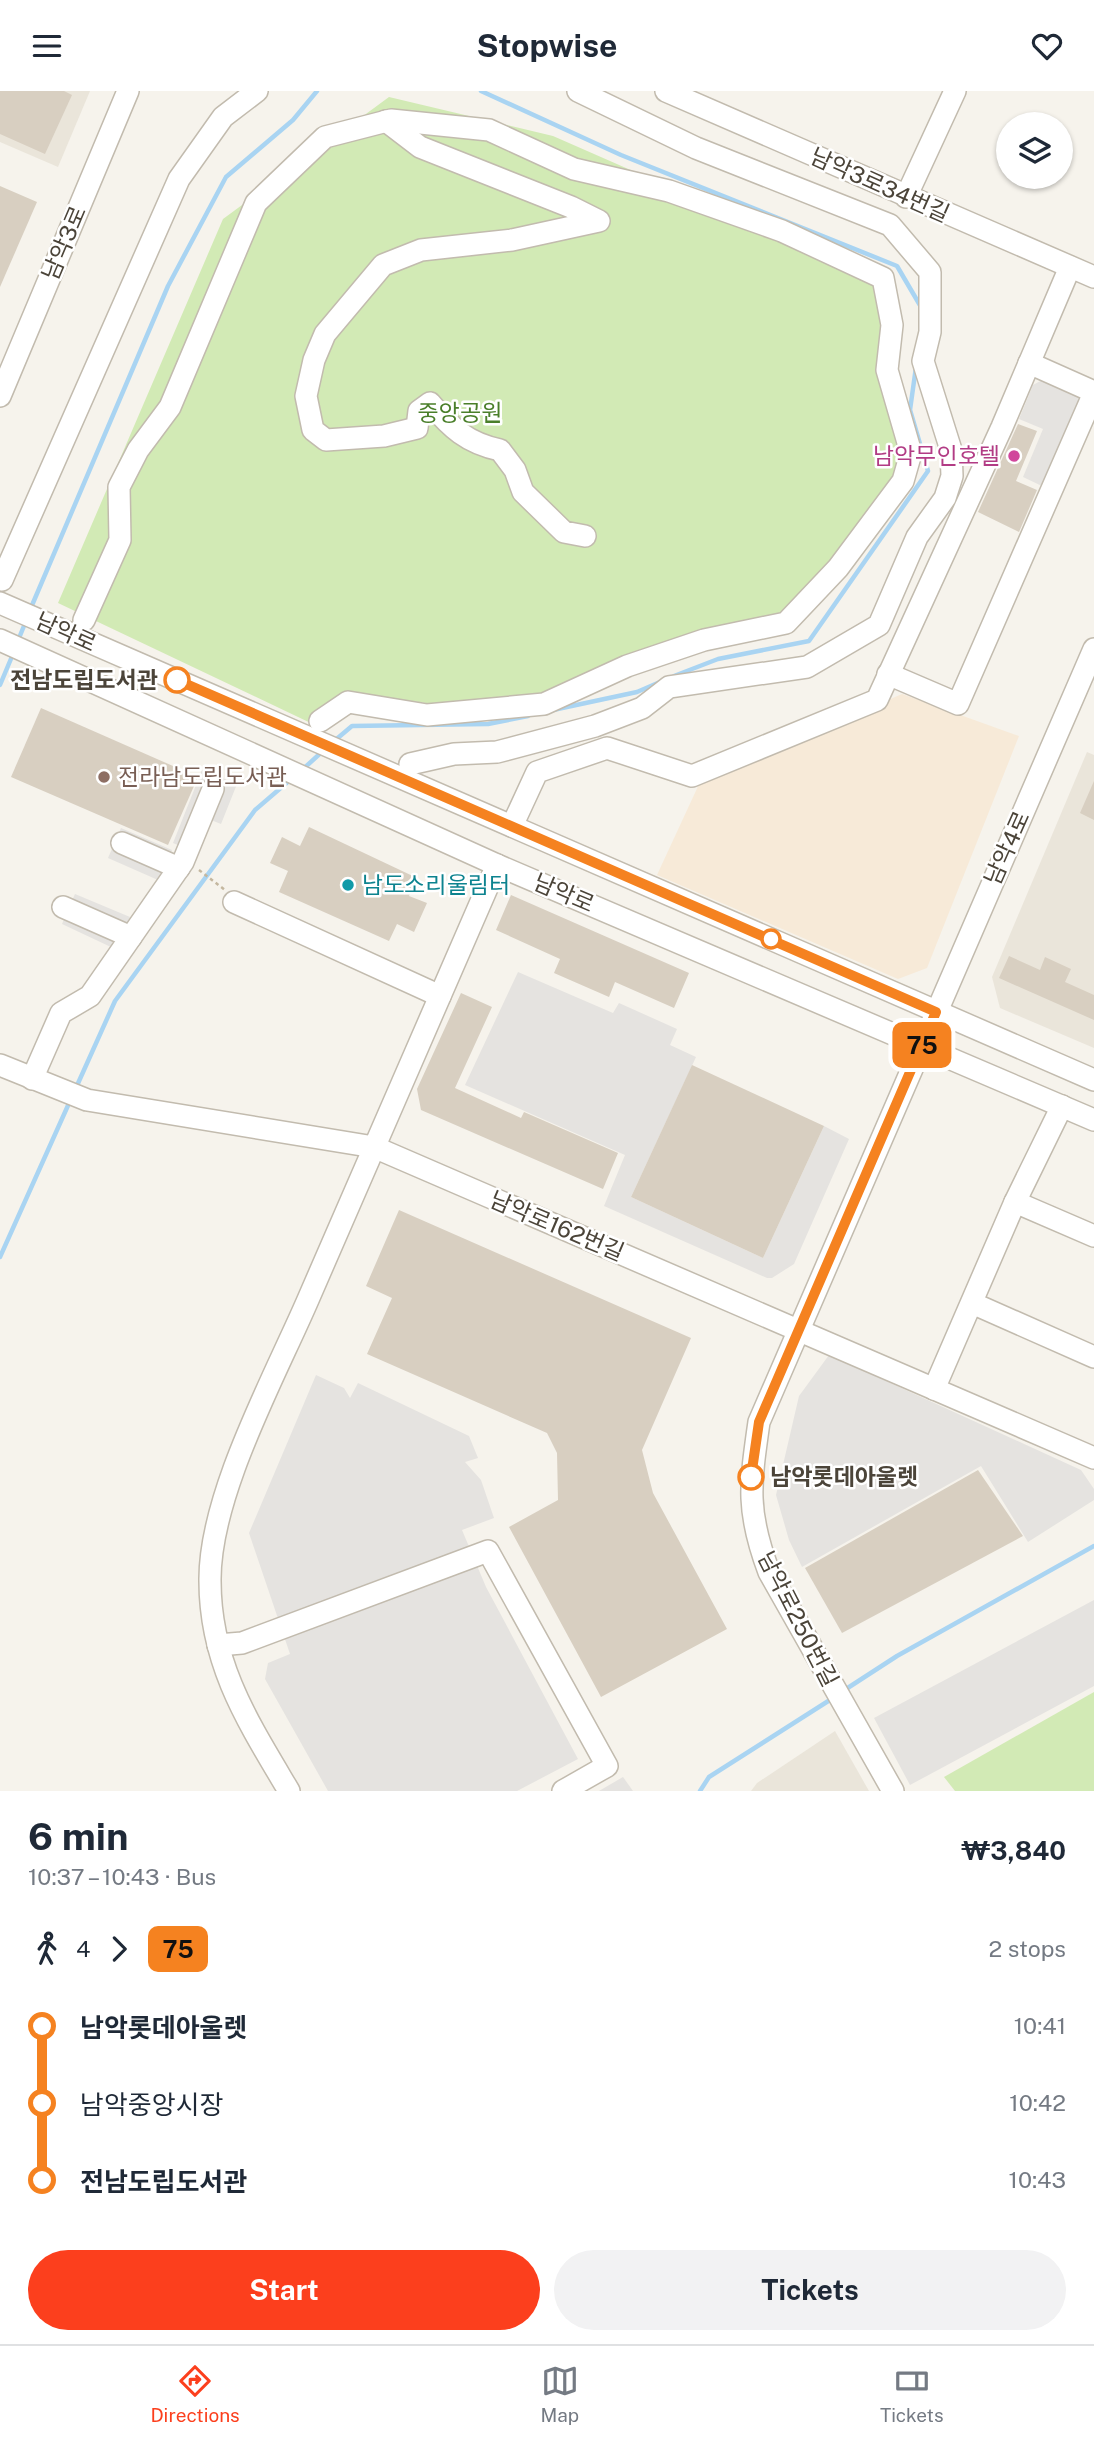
<!DOCTYPE html>
<html lang="en">
<head>
<meta charset="utf-8">
<style>
	:root { --surface:#fff; --page:#f2f2f3; --text:#1f2937; --muted:#747a83; --line:#e0e1e3; --accent:#fc3f1d }
	body { margin:0; font-family:"Public Sans","Noto Sans KR",sans-serif; background:var(--page); color:var(--text); height:100vh; display:flex; flex-direction:column; font-size:26px; white-space:nowrap }
	* { box-sizing:border-box; margin:0 }
	p { font-size:23px; color:var(--muted) }
	.icon { flex:none; width:38px; height:38px; fill:none; stroke:currentColor; stroke-width:2; stroke-linecap:round; stroke-linejoin:round }
	.map { position:relative; height:1700px; overflow:hidden }
	.details { display:flex; flex-direction:column; background:var(--surface); flex:1 }
	.details>* { flex:none }
	.badge { padding:0 14px; border-radius:10px; font-size:24px; line-height:46px }
	.tools { position:absolute; left:996px; top:21px; display:grid; gap:14px }
	.tools a { display:grid; place-items:center; width:77px; height:77px; border-radius:50%; background:var(--surface); box-shadow:0 2px 5px #0004; font-size:35px }
	.map>.badge { position:absolute; translate:-50% -50%; box-shadow:0 0 0 4px #fff }
	.legs { display:flex; align-items:center; gap:10px; height:77px; padding:0 28px; font-size:23px }
	.legs p { margin-inline-start:auto }
	.headline { display:flex; align-items:center; justify-content:space-between; height:119px; padding:0 28px }
	h1 { font-size:38px; font-weight:700; line-height:52px }
	.action { display:flex; gap:14px; margin-top:auto; padding:14px 28px }
	.action a { flex:1; height:80px; border-radius:42px; background:var(--accent); color:#fff; font-size:28px; font-weight:700; line-height:80px; text-align:center }
	.action a+a { background:var(--page); color:var(--text) }
	ul { padding:0 28px; list-style:none }
	li { display:flex; align-items:center; gap:24px; height:77px; font-size:26px }
	li i { display:grid; place-items:center; width:10px; height:100%; margin:0 9px; background:currentColor }
	li i::after { content:''; width:18px; height:18px; margin:-9px; border:5px solid; border-radius:50%; background:var(--surface) }
	li p { margin-inline-start:auto }
	li:first-child i { background:linear-gradient(#0000 50%,currentColor 0) }
	li:last-child i { background:linear-gradient(currentColor 50%,#0000 0) }
	header { display:flex; justify-content:space-between; align-items:center; height:91px; padding:0 28px; background:var(--surface); font-size:32px; font-weight:700 }
	.tab-bar { display:flex; justify-content:space-around; align-items:center; height:98px; border-top:2px solid var(--line); background:var(--surface); font-size:19px; color:var(--muted) }
	.tab-bar a { display:grid; justify-items:center; gap:4px }
	.tab-bar .selected { color:var(--accent) }
	.map>svg:first-child { display:block }
	.residential { fill:#eae5da }
	.commercial { fill:#f7ead8 }
	.green { fill:#d2eab5 }
	.parking { fill:#e5e3e0 }
	.lines { fill:none; stroke-linecap:round; stroke-linejoin:round }
	.stream { stroke:#a9d4f2; stroke-width:4.5 }
	.building { fill:#d8cfc1 }
	.minor-casing { stroke:#c2bbae; stroke-width:24 }
	.path { stroke:#c4b79f; stroke-width:2.5; stroke-dasharray:3.5 3.5; stroke-linecap:butt }
	.minor { stroke:#fff; stroke-width:21 }
	.line-1-casing { stroke:#fff; stroke-width:16 }
	.line-1 { stroke:#f58220; stroke-width:10 }
	.hotel-dot { fill:#d1479c; stroke:#fff; stroke-width:2.5 }
	.stop-1-dot { fill:#fff; stroke:#f58220; stroke-width:3.5 }
	.education-dot { fill:#8d6e63; stroke:#fff; stroke-width:2.5 }
	.culture-dot { fill:#0f9aa8; stroke:#fff; stroke-width:2.5 }
	.labels { text-anchor:middle; stroke-width:5; stroke-linejoin:round; paint-order:stroke }
	.street-label { font-size:23px; fill:#4b4439; stroke:#fff }
	.park-label { font-size:23px; fill:#4a7f2a; stroke:#fff }
	.hotel-label { font-size:23px; fill:#b23c85; stroke:#fff; text-anchor:end }
	.stop-label { font-size:23px; font-weight:bold; fill:#4b4439; stroke:#fff; text-anchor:end }
	.education-label { font-size:23px; fill:#785e54; stroke:#fff; text-anchor:start }
	.culture-label { font-size:23px; fill:#0d838f; stroke:#fff; text-anchor:start }
</style>
</head>
<body>
<header><svg class="icon" aria-label="menu" viewBox="0 0 24 24"><path d="M4 6h16M4 12h16M4 18h16"/></svg>Stopwise<svg class="icon" aria-label="heart" viewBox="0 0 24 24"><path d="M12 20l-8-8c-3-5 5-10 8-4 3-6 11-1 8 4z"/></svg></header>
<div class="map">
<svg width="1094" height="1700" viewBox="0 0 1094 1700">
	<rect width="100%" height="100%" fill="#f6f3ec"/>
	<g class="residential">
		<path d="M0,0H90L58,76L0,51Z"/>
		<path d="M1087,661L1094,664V957L1000,917L992,886Z"/>
		<path d="M835,1640L869,1700H751L757,1692Z"/>
	</g>
	<path class="commercial" d="M902,603L1019,645L927,877L898,888L657,784L700,691Z"/>
	<g class="green">
		<path d="M389,6L553,45L879,188L904,381L815,518L652,558L504,623L369,604L319,636L58,512L223,128Z"/>
		<path d="M1094,1601V1700H955L944,1686Z"/>
	</g>
	<g class="parking">
		<path d="M1044,288L1077,301L1080,314L1044,396L1023,386L1043,338L1019,328L1033,294Z"/>
		<path d="M202,679L237,693L221,733L206,727L192,760L173,752Z"/>
		<path d="M121,737L172,759L158,789L108,767Z"/>
		<path d="M75,803L130,826L113,857L62,833Z"/>
		<path d="M518,881L613,922L619,912L677,938L670,954L696,966L631,1106L763,1167L824,1035L849,1048L794,1173L772,1187H767L604,1115L625,1064L465,994Z"/>
		<path d="M829,1264L1081,1379L1094,1398V1409L1028,1451L981,1375L802,1476L789,1449L776,1404L799,1305Z"/>
		<path d="M316,1284L344,1297L350,1307L358,1292L469,1345L478,1367L465,1371L481,1389L494,1427L462,1439L486,1496L578,1668L517,1700H328L265,1588L268,1572L290,1563L249,1442Z"/>
		<path d="M1094,1509V1595L910,1694L874,1627Z"/>
		<path d="M623,1686L633,1700H599Z"/>
	</g>
	<g class="lines">
		<g class="stream">
			<path d="M481,0L621,64L897,175L921,216"/>
			<path d="M30,519L168,195L226,86L293,29L317,0"/>
			<path d="M17,552L26,530"/>
			<path d="M674,585L718,568L809,550L928,380L910,319L916,276"/>
			<path d="M0,594L13,563"/>
			<path d="M553,619L637,601L660,591"/>
			<path d="M333,651L352,635L488,633L528,625"/>
			<path d="M302,679L324,659"/>
			<path d="M75,999L115,910L255,719L290,689"/>
			<path d="M0,1166L70,1010"/>
			<path d="M843,1600L897,1565L1094,1455"/>
			<path d="M700,1700L709,1686L833,1607"/>
		</g>
	</g>
	<g class="building">
		<path d="M0,0H64L72,4L45,63L0,43Z"/>
		<path d="M0,95L37,111L0,196Z"/>
		<path d="M1018,333L1037,340L1016,390L1037,399L1019,441L978,421Z"/>
		<path d="M41,617L198,686L168,754L11,686Z"/>
		<path d="M1094,690V729L1080,722Z"/>
		<path d="M309,736L417,787L409,805L427,812L414,841L397,833L389,850L279,801L288,780L270,772L282,746L300,755Z"/>
		<path d="M511,804L689,882L674,917L615,891L609,906L554,882L560,868L496,839Z"/>
		<path d="M1009,865L1040,879L1045,866L1071,878L1065,891L1094,904V929L999,887Z"/>
		<path d="M461,902L492,916L455,997L521,1027L524,1021L618,1062L603,1098L421,1019L417,998Z"/>
		<path d="M692,974L824,1035L763,1167L631,1106Z"/>
		<path d="M399,1119L691,1247L642,1359L653,1402L727,1538L601,1606L509,1436L558,1409L557,1362L547,1342L367,1263L392,1207L366,1195Z"/>
		<path d="M978,1379L1023,1445L842,1542L805,1477Z"/>
	</g>
	<g class="lines">
		<g class="minor-casing">
			<g id="minor">
				<path d="M666,0L1094,186"/>
				<path d="M386,30L420,56L571,116L599,130L512,149L421,159L383,174L325,243L314,269L306,305L313,339L326,349L384,345L417,337L419,320L430,312C451,337 467,352 500,359L515,379L523,401L564,441L585,445"/>
				<path d="M906,106L955,0"/>
				<path d="M1029,272L1094,301"/>
				<path d="M0,305L128,0"/>
				<path d="M2,489L179,88L223,26L257,0"/>
				<path d="M0,512L1094,989"/>
				<path d="M84,529L120,449L119,396L138,359L170,316L256,112L325,46L391,29L489,39L574,78L669,100L782,140L883,187L892,234L887,279L911,362L903,390L838,477L786,532L704,549L627,575L544,613L427,624L348,611L320,630"/>
				<path d="M0,549L497,774L1094,1029"/>
				<path d="M888,583L958,613L1094,302"/>
				<path d="M410,673L454,663L497,661L595,635L642,617L669,596L807,576L879,534L917,446L945,407L952,385L951,359L923,270L930,241V181L890,134L696,57L578,0"/>
				<path d="M512,735L537,681L607,657L692,685L877,609L1002,336L1070,176"/>
				<path d="M122,752L179,777"/>
				<path d="M234,811L440,905"/>
				<path d="M63,816L131,846"/>
				<path d="M0,974L87,1009L374,1056L1094,1367"/>
				<path d="M32,988L61,922L90,905L183,771L213,698"/>
				<path d="M1015,1111L1062,1015"/>
				<path d="M972,1212L1094,1266"/>
				<path d="M934,1298L1015,1111L1094,1145"/>
				<path d="M218,1554L242,1552L488,1460L607,1675L563,1700"/>
				<path d="M289,1700C248,1631 210,1573 210,1490C209,1406 273,1289 307,1211C370,1065 434,920 497,774"/>
				<path d="M893,1700L769,1481C746,1420 750,1394 759,1331L1094,558"/>
			</g>
		</g>
		<path class="path" d="M199,779L225,799"/>
		<use href="#minor" class="minor"/>
	</g>
	<g class="lines">
		<g class="line-1-casing">
			<path id="line-1" d="M177,589L936,921L759,1331L751,1386"/>
		</g>
		<use href="#line-1" class="line-1"/>
	</g>
	<circle class="hotel-dot" cx="1014" cy="365" r="7"/>
	<g class="stop-1-dot">
		<circle cx="177" cy="589" r="12"/>
		<circle cx="771" cy="848" r="9"/>
		<circle cx="751" cy="1386" r="12"/>
	</g>
	<circle class="education-dot" cx="104" cy="686" r="7"/>
	<circle class="culture-dot" cx="348" cy="794" r="7"/>
	<g class="labels">
		<g class="street-label">
			<text transform="translate(880 94) rotate(24)" y="8">남악3로34번길</text>
			<text transform="translate(64 152) rotate(-67)" y="8">남악3로</text>
			<text transform="translate(66 541) rotate(24)" y="8">남악로</text>
			<text transform="translate(1007 757) rotate(-66)" y="8">남악4로</text>
			<text transform="translate(564 802) rotate(23)" y="8">남악로</text>
			<text transform="translate(557 1135) rotate(23)" y="8">남악로162번길</text>
			<text transform="translate(798 1528) rotate(63)" y="8">남악로250번길</text>
		</g>
		<g class="park-label">
			<text x="460" y="330">중앙공원</text>
		</g>
		<g class="hotel-label">
			<text x="1000" y="373">남악무인호텔</text>
		</g>
		<g class="stop-label">
			<text x="158" y="597">전남도립도서관</text>
			<text x="770" y="1394" text-anchor="start">남악롯데아울렛</text>
		</g>
		<g class="education-label">
			<text x="118" y="694">전라남도립도서관</text>
		</g>
		<g class="culture-label">
			<text x="362" y="802">남도소리울림터</text>
		</g>
	</g>
</svg>
<div class="tools">
<a><svg class="icon" aria-label="layers" viewBox="0 0 24 24"><path d="M12 4l9 5-9 5-9-5zM3 14l9 5 9-5"/></svg></a>
</div>
<b class="badge" style="left:922px;top:954px;background:#f58220;color:#111">75</b>
</div>
<section class="details">
<div class="headline"><div><h1>6 min</h1><p>10:37 – 10:43 · Bus</p></div><b>₩3,840</b></div>
<div class="legs"><svg class="icon" aria-label="walk" viewBox="0 0 24 24"><circle cx="13" cy="4" r="2"/><path d="M13 8l-2 6 4 7M11 14l-3 7M7 12l3-4h3l4 4"/></svg>4<svg class="icon" aria-label="forward" viewBox="0 0 24 24"><path d="M9 5l7 7-7 7"/></svg><b class="badge" style="background:#f58220;color:#111">75</b><p>2 stops</p></div>
<ul>
<li><i style="color:#f58220"></i><b>남악롯데아울렛</b><p>10:41</p></li>
<li><i style="color:#f58220"></i><span>남악중앙시장</span><p>10:42</p></li>
<li><i style="color:#f58220"></i><b>전남도립도서관</b><p>10:43</p></li>
</ul>
<div class="action"><a>Start</a><a>Tickets</a></div>
</section>
<nav class="tab-bar">
<a class="selected"><svg class="icon" aria-label="directions" viewBox="0 0 24 24"><path d="M12 3l9 9-9 9-9-9zM9 14v-3h6M13 9l2 2-2 2"/></svg>Directions</a>
<a><svg class="icon" aria-label="map" viewBox="0 0 24 24"><path d="M3 6l6-2 6 2 6-2v14l-6 2-6-2-6 2zM9 4v14M15 6v14"/></svg>Map</a>
<a><svg class="icon" aria-label="tickets" viewBox="0 0 24 24"><path d="M3 7h18v10H3zM15 7v10"/></svg>Tickets</a>
</nav>
</body>
</html>
